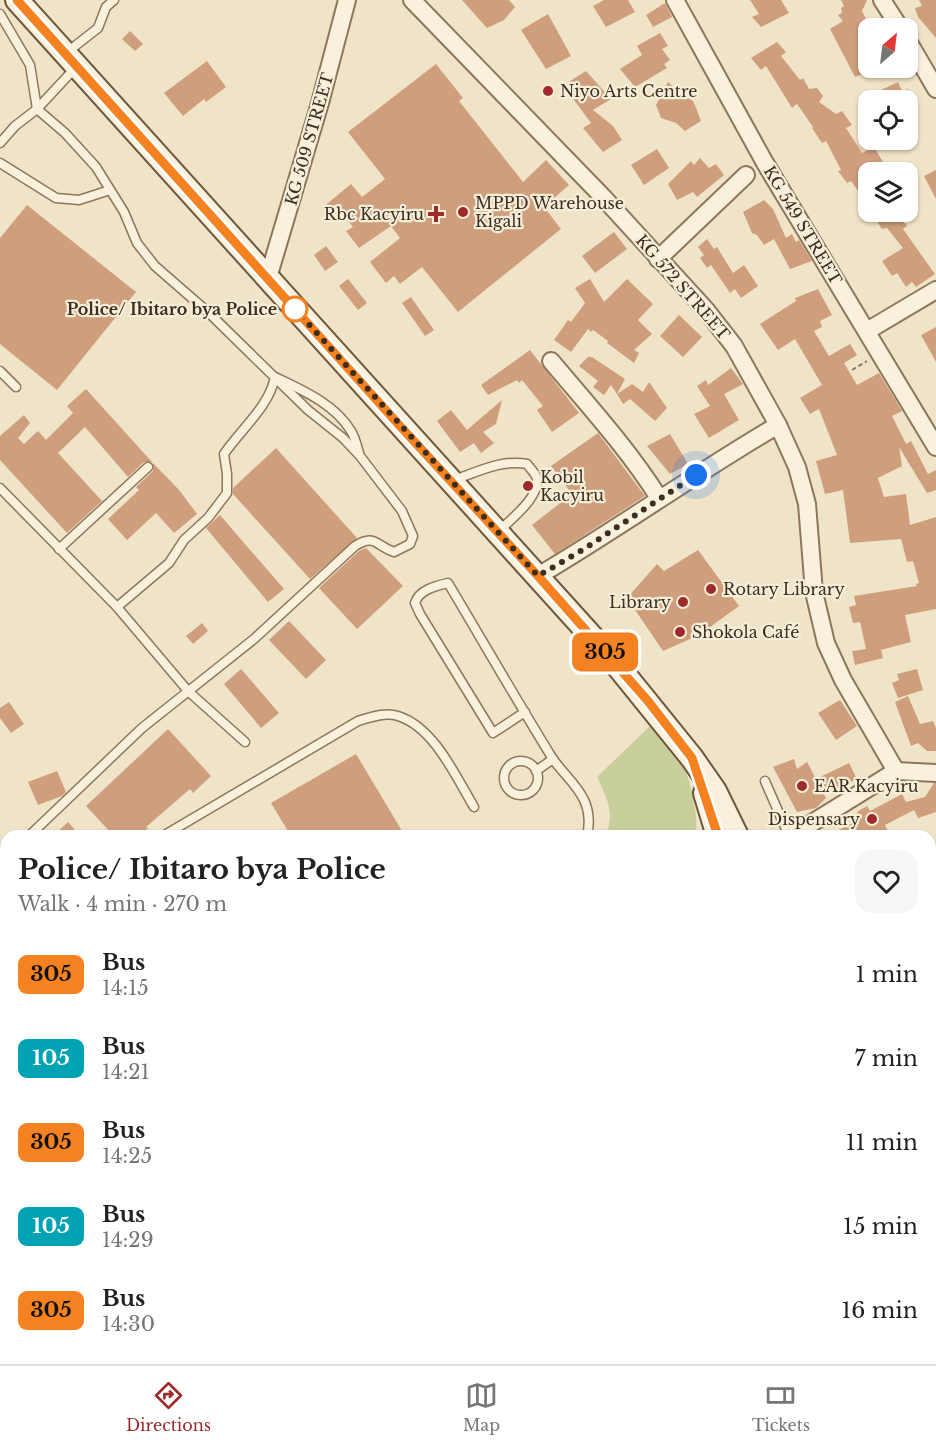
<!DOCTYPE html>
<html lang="en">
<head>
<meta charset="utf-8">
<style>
	:root { --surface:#fff; --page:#f6f6f6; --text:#222; --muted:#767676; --line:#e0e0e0; --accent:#9e2a2b }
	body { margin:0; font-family:"Libre Baskerville",serif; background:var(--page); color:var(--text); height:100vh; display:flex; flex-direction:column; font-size:22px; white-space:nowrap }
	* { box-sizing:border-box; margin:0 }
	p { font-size:20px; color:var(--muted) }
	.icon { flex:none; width:33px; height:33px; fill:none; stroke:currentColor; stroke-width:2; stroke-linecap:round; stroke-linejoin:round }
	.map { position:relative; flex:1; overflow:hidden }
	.side { position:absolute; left:0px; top:830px; width:936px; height:536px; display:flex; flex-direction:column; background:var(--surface); border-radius:18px 18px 0 0; box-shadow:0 2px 4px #0004 }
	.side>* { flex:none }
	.badge { padding:0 12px; border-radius:9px; font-size:21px; line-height:39px }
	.needle { width:39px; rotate:28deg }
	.tools { position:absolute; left:858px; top:18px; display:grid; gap:12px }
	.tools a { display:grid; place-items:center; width:60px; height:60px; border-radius:12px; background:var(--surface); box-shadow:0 2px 4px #0004; font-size:30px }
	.you { position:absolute; width:30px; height:30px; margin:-15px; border:4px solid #fff; border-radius:50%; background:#1a73e8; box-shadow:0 0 0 9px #1a73e833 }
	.map>.badge { position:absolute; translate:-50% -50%; box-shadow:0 0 0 3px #fff }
	.round { display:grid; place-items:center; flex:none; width:63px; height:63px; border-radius:18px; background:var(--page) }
	.headline { display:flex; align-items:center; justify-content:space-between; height:102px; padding:0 18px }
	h1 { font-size:28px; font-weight:700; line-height:45px }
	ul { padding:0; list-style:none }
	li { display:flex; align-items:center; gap:18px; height:84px; padding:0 18px }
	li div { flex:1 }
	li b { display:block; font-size:22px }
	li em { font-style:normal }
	li .badge { min-width:66px; font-weight:700; text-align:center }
	.tabs { display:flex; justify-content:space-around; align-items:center; height:84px; border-top:2px solid var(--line); background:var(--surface); font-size:16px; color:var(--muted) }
	.tabs a { display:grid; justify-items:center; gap:3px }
	.tabs .on { color:var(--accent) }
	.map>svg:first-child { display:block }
	.green { fill:#c9cf9b }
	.building { fill:#cf9f7d }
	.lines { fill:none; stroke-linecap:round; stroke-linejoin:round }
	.lane-casing { stroke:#8d765c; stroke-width:11 }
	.street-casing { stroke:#8d765c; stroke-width:20 }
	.secondary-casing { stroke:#6f573f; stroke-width:26 }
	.path { stroke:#8d765c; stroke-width:2; stroke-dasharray:4.5 3; stroke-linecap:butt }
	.lane { stroke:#faf1dc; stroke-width:8 }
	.street { stroke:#faf1dc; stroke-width:16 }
	.secondary { stroke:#faf1dc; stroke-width:22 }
	.line-casing { stroke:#fff; stroke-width:14 }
	.line { stroke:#f58220; stroke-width:9 }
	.walk { stroke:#3d2e20; stroke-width:6; stroke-dasharray:0 10.8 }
	.poi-dot { fill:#9e2a2b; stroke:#f7eed8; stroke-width:2 }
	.stop-dot { fill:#fff; stroke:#f58220; stroke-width:3 }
	.labels { text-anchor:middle; stroke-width:4.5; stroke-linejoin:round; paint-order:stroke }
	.poi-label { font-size:16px; fill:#3d2e20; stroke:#f7eed8; text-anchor:start }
	.street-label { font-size:16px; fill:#3d2e20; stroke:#f7eed8 }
	.stop-label { font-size:16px; font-weight:bold; fill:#3d2e20; stroke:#f7eed8; text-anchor:end }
</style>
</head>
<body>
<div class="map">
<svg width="936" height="1364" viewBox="0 0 936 1364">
	<rect width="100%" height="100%" fill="#f0e4c8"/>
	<path class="green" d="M651,725C659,733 672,742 678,752C687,768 701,819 695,835H605C616,815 606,795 597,777Z"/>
	<g class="building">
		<path d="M462,0H509L515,7L504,20L487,28Z"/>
		<path d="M604,0H628L635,12L606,27L593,6Z"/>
		<path d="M750,0H781L789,13L761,27L752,17L759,14Z"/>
		<path d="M841,0H867L862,11L868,23V72L855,77L830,29L843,21L838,15L842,13L841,8L844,6Z"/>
		<path d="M919,0H936V38L918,17L915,8L922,6Z"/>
		<path d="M665,3L672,17L653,27L646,15Z"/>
		<path d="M548,14L571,56L546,69L521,30Z"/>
		<path d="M130,31L143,44L135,51L122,39Z"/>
		<path d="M660,33L668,46L662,49L670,60L664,64L667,68L635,87L620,69L642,55L637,46Z"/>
		<path d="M777,42L786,52L781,56L800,80L803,78L809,89L817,88L823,96L819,102L836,114L842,111L852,125L846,128L862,153L874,147L889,172H868V190L861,195L851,181L847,183L838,171L841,170L826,141L822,143L812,128L813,127L797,104L792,108L766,66L761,70L751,58Z"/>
		<path d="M207,61L226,87L206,102L204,99L183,116L164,93Z"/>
		<path d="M436,64L463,98L459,101L523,182L546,160L569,185L544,207L561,229L458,312L422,267L400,284L394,276L386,283L370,262L400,238L391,226L359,248L346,231L353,227L340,210L331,218L322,208L351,184L362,197L385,179L348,132Z"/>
		<path d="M586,71L611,99L593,110L613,126L622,140L603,152L583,128L591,123L568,92L571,89L567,83Z"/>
		<path d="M668,82L682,95L693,101L697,110L701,121L685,131L676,123L661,118L656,105Z"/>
		<path d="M898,82L902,91L908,89L915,100H878L880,97L877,92Z"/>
		<path d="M657,149L669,168L644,185L631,165Z"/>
		<path d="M700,158L709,168L716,164L724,175L697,197L693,192L677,200L668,184L691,161L694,165Z"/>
		<path d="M936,170V199L924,176Z"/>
		<path d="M764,200L773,209L786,238L792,234L796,242L799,240L812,261L790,269L774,239L764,245L757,235L752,233L743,212Z"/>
		<path d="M27,205L136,292L57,390L0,344V238Z"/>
		<path d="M871,212H895L907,226L903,229L935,274L916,287L912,282L906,287L897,273L892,276L882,261L903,248L887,228L882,229Z"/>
		<path d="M614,232L627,249L595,273L582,256Z"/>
		<path d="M707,239L714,249L717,247L733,273L744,265L758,286L741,298L735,289L730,293L711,265L707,268L700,258L704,255L698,247Z"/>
		<path d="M326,246L338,262L325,271L314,255Z"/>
		<path d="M348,279L367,303L358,310L339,286Z"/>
		<path d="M590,279L604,302L627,279L653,304L638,320L652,334L634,350L639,353L634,363L607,343L608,341L593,330L591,332L588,329L571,352L554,340L568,320L571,322L585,303L575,288Z"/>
		<path d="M818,289L832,315L820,321L822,327L814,331L829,356L850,344L857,355L844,363L857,385L879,373L902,411L892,416L906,444L911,441L928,474L936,470V490L927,493L899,447L902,466L878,478L884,497L906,494L910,525L936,517V609L905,615L911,642L881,650L883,658L855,665L852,651L866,649L860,622L853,623L849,607L856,605L854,596L917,586L916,584L919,583L913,561L907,562L901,539L850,543L843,490L825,494L816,461L837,455L819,409L810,414L800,398L822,385L795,339L778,350L760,324L796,301L795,298Z"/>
		<path d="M411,297L434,330L425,336L402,303Z"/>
		<path d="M679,315L702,337L683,357L660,336Z"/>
		<path d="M936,327V362L921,335Z"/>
		<path d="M530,350L579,413L552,432L537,410L543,406L522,380L519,383L517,380L488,395L481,385Z"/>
		<path d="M588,357H592L625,379L617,394L611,385L604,395L593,387L598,381L579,366Z"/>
		<path d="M731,368L743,384L724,394L739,420L709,438L694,414L710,406L697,386L706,380L708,385Z"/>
		<path d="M649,382L667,408L655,421L630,399L623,404L617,394L632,384L643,392Z"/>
		<path d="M86,389L152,462H144L128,477L85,427L58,453L102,501L67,533L0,460V436L24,415L30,423L18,438L24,444L38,431L46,440L73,413L67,406Z"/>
		<path d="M502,400L496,424L483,432L494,443L481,453L474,443L460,452L437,421L451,410L467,430Z"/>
		<path d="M598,433L645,496L555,554L532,525L572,494L551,466Z"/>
		<path d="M670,434L688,464L670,474L647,446Z"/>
		<path d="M276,448L357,538L310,579L233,494V488Z"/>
		<path d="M153,463L180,491L197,514L174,533L156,513L127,540L108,519L139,490L136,487L153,471Z"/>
		<path d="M220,515L284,589L268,602L206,528Z"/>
		<path d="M366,548L403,586L357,629L319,588L359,551Z"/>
		<path d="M698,550L739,606L699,635L663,651L627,598L657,564L664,571Z"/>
		<path d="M289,621L326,660L306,679L269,640Z"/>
		<path d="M202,623L208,631L193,644L186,636Z"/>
		<path d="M241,669L279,713L261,728L224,684Z"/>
		<path d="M917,669L923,690L898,698L892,683L899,680L897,674Z"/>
		<path d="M908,696L920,724L933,721L936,728V751H927L918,743L911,746L895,702Z"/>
		<path d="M840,700L857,726L836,740L818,713Z"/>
		<path d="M9,702L24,724L11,733L0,718V708Z"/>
		<path d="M168,729L211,776L193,793L190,789L146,827L148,828L140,836H114L86,806Z"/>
		<path d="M356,754L405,836H291L271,803Z"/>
		<path d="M794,759L797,769L807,762L816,779L849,763L857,779L824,794L826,798L816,808L797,812L773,767Z"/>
		<path d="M57,771L66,792L62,796L38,805L28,782Z"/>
		<path d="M934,783H936V812L918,818L914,810L885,825L890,836H827L860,819L857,812L867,806L870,811L902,794L906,802L925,797Z"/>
		<path d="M68,822L80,836H53Z"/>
	</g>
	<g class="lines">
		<g class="lane-casing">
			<g id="lane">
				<path d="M0,14L30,65L37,109L65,133L96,167L124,212L137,243L155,266L209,313L308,410L343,438L360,456L402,511L413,536L410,544L394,552C376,546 375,533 355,546L254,639L142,728L29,836"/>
				<path d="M66,53L98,28L106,7L114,0"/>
				<path d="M0,143L15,126L37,109L77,66"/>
				<path d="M0,163L56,198L79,200L110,190"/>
				<path d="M0,371L16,387"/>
				<path d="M454,480C477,472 502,459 527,464C529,467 534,472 536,476C543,495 511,519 499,531"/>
				<path d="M0,488L117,607L188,691L245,742"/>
				<path d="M59,549L148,467"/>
				<path d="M117,607L169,563L184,540L208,518L227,493V474L224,454C241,429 269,407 275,377C302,390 335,404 351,431C355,437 357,446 359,453"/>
				<path d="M525,712L493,733L420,614L415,603C419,590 435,586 448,583C482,640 516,699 551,756C561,772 576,783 584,800C589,810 590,824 587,836"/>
				<circle cx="521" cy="778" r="17"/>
				<path d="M536,771L553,759"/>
				<path d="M765,781L789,836"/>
				<path d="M163,836L358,721C371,717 385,712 398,716C434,727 456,777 474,807"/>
				<path d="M0,852L6,849"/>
				<path d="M586,1359L587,1364"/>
				<path d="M709,1359L712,1364"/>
				<path d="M813,1359L816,1364"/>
				<path d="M843,1359L846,1364"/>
				<path d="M509,1364L518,1359"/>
				<path d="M554,1364L562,1359"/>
			</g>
		</g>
		<g class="street-casing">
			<g id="street">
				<path d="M412,0L603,197L706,310L734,346L778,425L797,467L807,504L814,592L826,643L843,680L896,771"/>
				<path d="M675,0L765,163L936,447"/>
				<path d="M882,0L900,28"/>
				<path d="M908,41L936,89"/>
				<path d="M658,259L746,175"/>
				<path d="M268,278L320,103L347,0"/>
				<path d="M867,331L936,290"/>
				<path d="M551,361C589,406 628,449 659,498"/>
				<path d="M538,576C619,528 696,473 778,425"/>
				<path d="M791,836L896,771L936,773"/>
				<path d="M930,1115L936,1113"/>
				<path d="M0,1165L6,1170"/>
				<path d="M45,1359L47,1364"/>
				<path d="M189,1359L192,1364"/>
				<path d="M920,1359L924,1364"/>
			</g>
		</g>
		<g class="secondary-casing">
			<g id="secondary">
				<path d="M17,0L612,659L692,758L715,791L737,836"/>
				<path d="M705,793L718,836"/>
				<path d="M930,1148L936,1157"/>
				<path d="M930,1184L936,1191"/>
				<path d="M0,1307L6,1303"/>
				<path d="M0,1327L6,1323"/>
				<path d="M627,1359L630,1364"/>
				<path d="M656,1359L659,1364"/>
			</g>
		</g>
		<path class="path" d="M852,370L867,361"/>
		<use href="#lane" class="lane"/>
		<use href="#street" class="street"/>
		<use href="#secondary" class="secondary"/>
	</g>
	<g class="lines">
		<g class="line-casing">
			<path id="line" d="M17,0L400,426L538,576L648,701L692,758L718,836"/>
		</g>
		<use href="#line" class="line"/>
		<path class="walk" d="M295,309L538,576L584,549L696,475"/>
	</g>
	<g class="poi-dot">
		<circle cx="548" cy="91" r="6"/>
		<circle cx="463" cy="212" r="6"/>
		<path d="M433 205h6v6h6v6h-6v6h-6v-6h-6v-6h6z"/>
		<circle cx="528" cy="486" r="6"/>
		<circle cx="711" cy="589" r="6"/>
		<circle cx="683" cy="602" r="6"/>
		<circle cx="680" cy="632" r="6"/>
		<circle cx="802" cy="786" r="6"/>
		<circle cx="872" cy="819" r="6"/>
	</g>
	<circle class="stop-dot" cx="295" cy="309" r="12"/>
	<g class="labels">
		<g class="poi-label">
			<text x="560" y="97">Niyo Arts Centre</text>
			<text x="475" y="209">MPPD Warehouse<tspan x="475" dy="18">Kigali</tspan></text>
			<text x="424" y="220" text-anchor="end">Rbc Kacyiru</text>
			<text x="540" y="483">Kobil<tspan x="540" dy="18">Kacyiru</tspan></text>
			<text x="723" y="595">Rotary Library</text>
			<text x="671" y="608" text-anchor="end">Library</text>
			<text x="692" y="638">Shokola Café</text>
			<text x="814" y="792">EAR Kacyiru</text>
			<text x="860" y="825" text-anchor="end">Dispensary</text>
		</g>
		<g class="street-label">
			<text transform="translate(309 139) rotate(-74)" y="6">KG 509 STREET</text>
			<text transform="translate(803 225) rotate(59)" y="6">KG 549 STREET</text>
			<text transform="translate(683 287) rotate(49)" y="6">KG 572 STREET</text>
		</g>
		<g class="stop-label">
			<text x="277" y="315">Police/ Ibitaro bya Police</text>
		</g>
	</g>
</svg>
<div class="tools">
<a><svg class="needle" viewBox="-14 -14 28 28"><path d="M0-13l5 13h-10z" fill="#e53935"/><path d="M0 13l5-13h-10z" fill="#767676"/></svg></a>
<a><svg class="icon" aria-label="locate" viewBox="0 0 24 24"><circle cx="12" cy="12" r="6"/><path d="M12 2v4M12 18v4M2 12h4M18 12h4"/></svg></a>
<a><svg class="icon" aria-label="layers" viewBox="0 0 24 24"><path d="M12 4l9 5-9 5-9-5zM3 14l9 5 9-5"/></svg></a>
</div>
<div class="you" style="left:696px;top:475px"></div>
<b class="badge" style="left:605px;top:652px;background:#f58220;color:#111">305</b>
<section class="side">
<div class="headline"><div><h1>Police/ Ibitaro bya Police</h1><p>Walk · 4 min · 270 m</p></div><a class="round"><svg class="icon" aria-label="heart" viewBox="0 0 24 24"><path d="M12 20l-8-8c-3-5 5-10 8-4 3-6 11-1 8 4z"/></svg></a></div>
<ul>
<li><span class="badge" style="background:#f58220;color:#111">305</span><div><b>Bus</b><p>14:15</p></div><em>1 min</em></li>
<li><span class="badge" style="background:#00a3b4;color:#fff">105</span><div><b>Bus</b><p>14:21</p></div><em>7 min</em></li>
<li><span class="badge" style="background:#f58220;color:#111">305</span><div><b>Bus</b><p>14:25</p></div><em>11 min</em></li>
<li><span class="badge" style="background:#00a3b4;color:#fff">105</span><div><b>Bus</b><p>14:29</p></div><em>15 min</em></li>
<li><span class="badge" style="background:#f58220;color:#111">305</span><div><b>Bus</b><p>14:30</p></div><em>16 min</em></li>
</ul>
</section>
</div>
<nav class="tabs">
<a class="on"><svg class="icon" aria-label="directions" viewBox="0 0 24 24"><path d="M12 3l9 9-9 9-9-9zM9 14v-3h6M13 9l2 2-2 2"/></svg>Directions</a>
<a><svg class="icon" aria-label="map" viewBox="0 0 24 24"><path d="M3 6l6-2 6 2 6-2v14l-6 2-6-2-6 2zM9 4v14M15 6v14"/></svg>Map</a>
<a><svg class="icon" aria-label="tickets" viewBox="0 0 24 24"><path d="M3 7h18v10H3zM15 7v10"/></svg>Tickets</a>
</nav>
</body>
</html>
